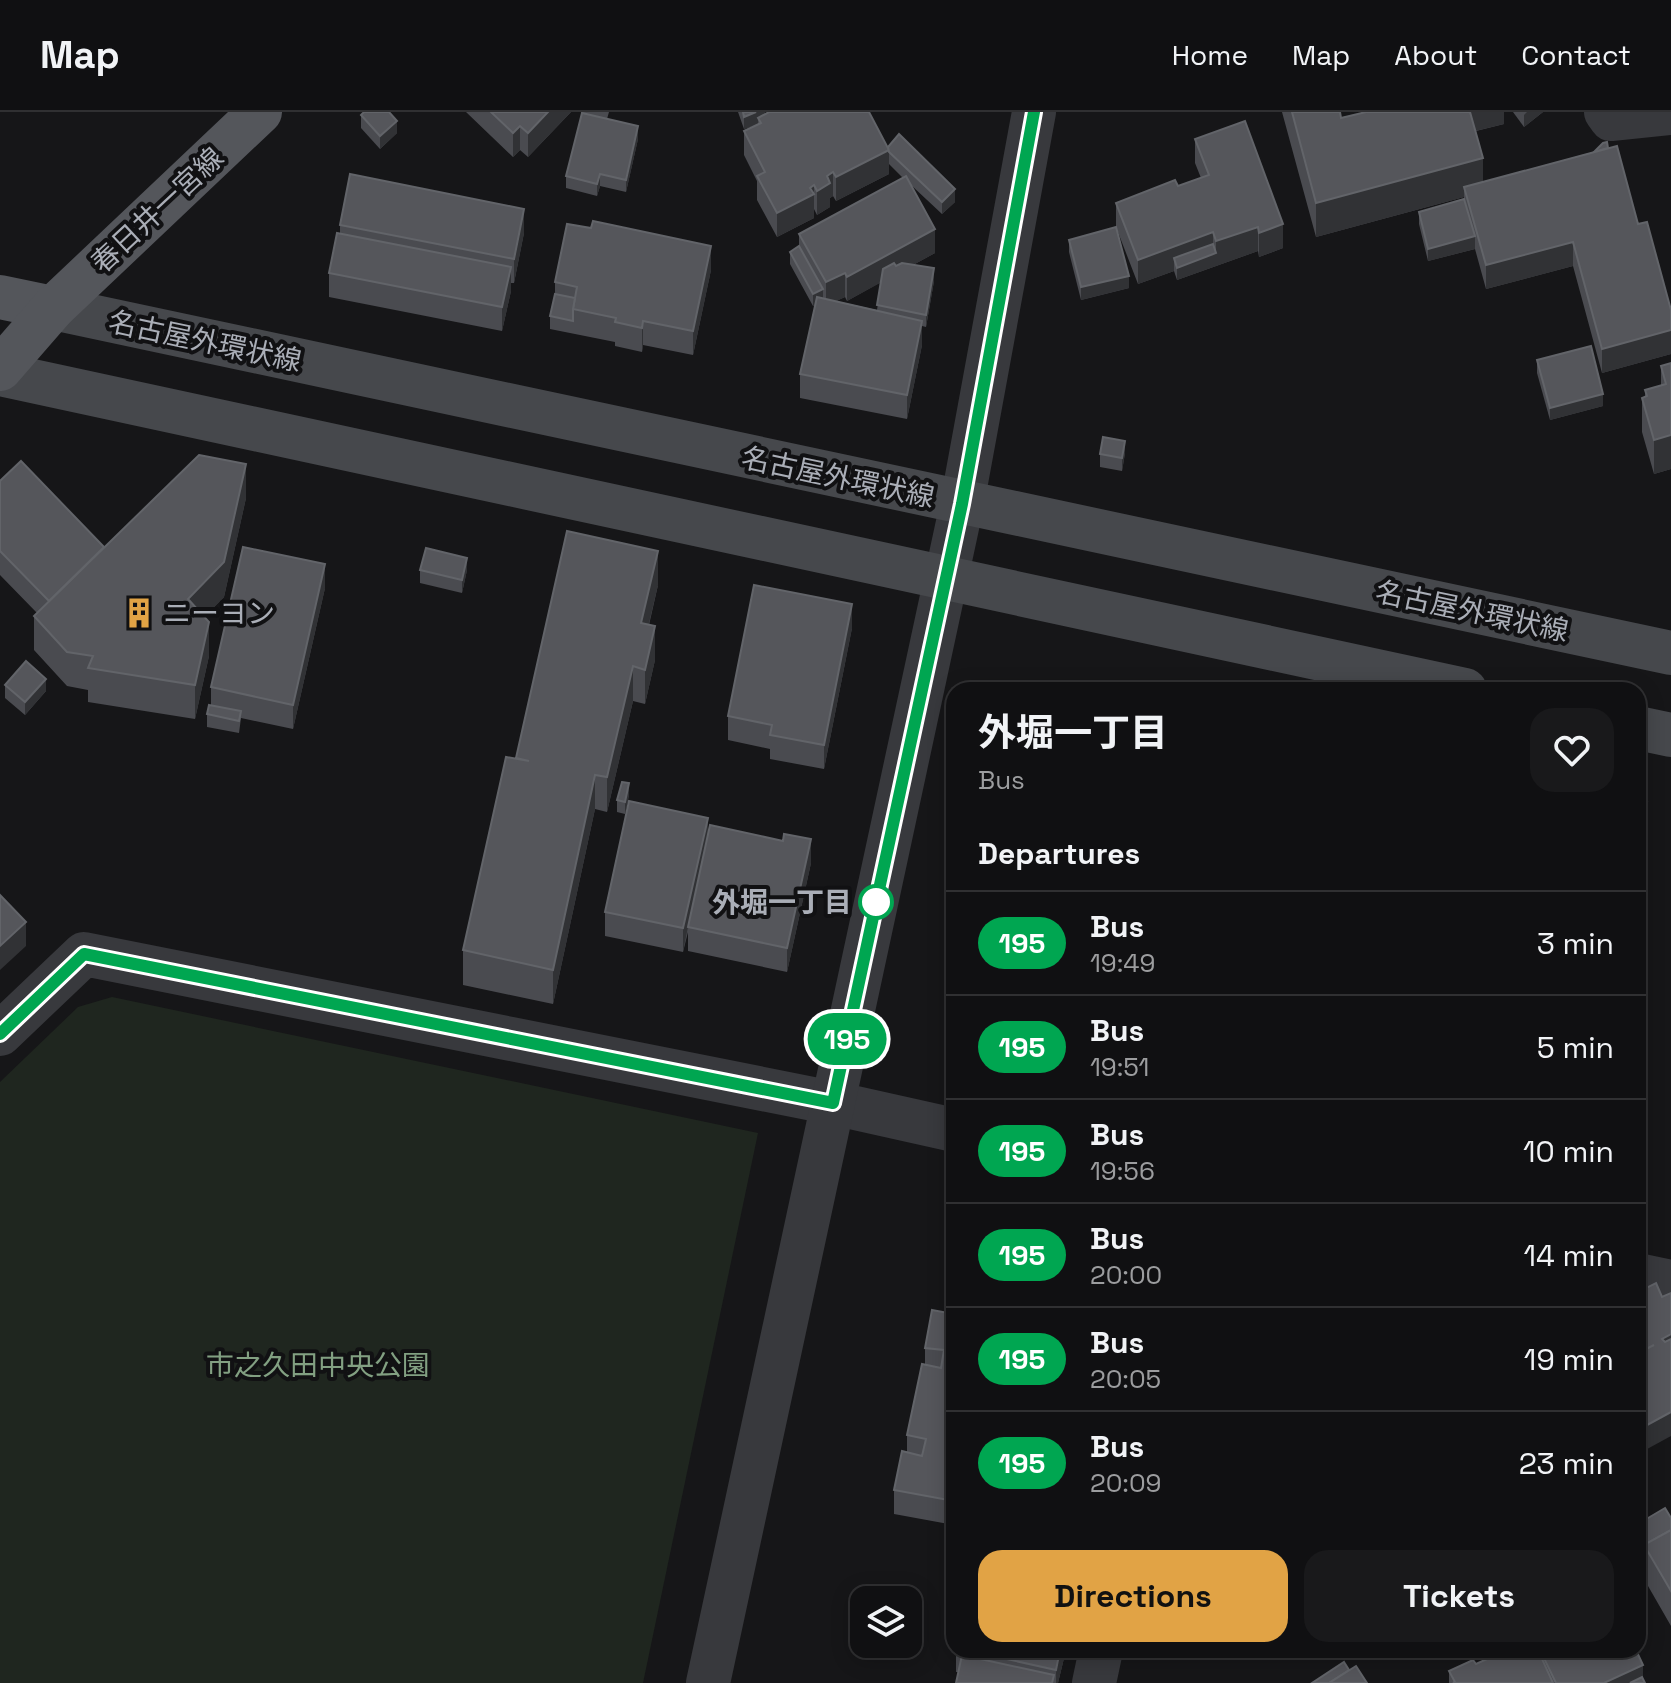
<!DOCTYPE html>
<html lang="en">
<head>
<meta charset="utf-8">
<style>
	:root { --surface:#101012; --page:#19191b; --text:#f1f3f6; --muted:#9c9d9f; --line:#303032; --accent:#e1a345 }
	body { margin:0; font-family:"Space Grotesk","Noto Sans JP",sans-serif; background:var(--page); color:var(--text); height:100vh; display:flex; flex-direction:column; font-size:30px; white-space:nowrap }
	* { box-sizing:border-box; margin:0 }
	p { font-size:26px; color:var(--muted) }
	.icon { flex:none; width:44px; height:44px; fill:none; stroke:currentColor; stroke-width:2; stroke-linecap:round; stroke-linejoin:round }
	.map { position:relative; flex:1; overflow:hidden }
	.sheet { position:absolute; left:946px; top:570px; width:700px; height:976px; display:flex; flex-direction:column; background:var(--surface); border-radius:24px; box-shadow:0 4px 20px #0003,0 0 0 2px var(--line) }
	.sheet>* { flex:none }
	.badge { padding:0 16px; border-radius:26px; font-size:28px; line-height:52px }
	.tools { position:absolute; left:850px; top:1474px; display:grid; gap:16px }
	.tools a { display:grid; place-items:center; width:72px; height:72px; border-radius:16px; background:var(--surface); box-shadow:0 4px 20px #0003,0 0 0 2px var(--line); font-size:40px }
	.map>.badge { position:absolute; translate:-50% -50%; box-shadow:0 0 0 4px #fff }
	h2 { padding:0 32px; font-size:30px; line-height:72px }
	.round { display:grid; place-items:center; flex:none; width:84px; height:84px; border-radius:24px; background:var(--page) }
	.summary { display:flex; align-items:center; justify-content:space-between; height:136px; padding:0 32px }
	h1 { font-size:38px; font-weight:700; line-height:60px }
	.cta { display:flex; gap:16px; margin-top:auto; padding:16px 32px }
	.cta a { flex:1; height:92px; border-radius:24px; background:var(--accent); color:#111; font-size:32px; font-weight:700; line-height:92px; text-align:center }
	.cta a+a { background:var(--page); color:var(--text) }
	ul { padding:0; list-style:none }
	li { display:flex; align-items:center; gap:24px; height:104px; padding:0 32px; border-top:2px solid var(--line) }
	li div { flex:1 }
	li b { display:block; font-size:30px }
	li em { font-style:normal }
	li .badge { min-width:88px; font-weight:700; text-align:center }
	header { display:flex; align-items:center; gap:48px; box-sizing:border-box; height:112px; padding:0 40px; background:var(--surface); border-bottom:2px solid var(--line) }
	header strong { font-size:38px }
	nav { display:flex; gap:44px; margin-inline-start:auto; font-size:28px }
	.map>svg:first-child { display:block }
	.green { fill:#1f261f }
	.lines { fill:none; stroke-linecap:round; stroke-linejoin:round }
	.minor { stroke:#38393d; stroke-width:44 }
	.tertiary { stroke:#38393d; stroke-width:44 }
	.secondary { stroke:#46484c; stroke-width:44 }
	.primary { stroke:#54565b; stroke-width:44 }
	.wall { fill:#4a4b50; fill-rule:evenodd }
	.shaded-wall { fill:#313235 }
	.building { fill:#55565b; stroke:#626469; stroke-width:2 }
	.line-casing { stroke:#fff; stroke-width:18 }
	.line { stroke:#00a651; stroke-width:12 }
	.stop-dot { fill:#fff; stroke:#00a651; stroke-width:4 }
	.labels { text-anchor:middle; stroke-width:8; stroke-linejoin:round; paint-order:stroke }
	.street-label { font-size:28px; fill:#aaaeb7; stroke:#111113 }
	.poi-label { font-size:28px; fill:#aaaeb7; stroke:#111113; text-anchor:start }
	.stop-label { font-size:28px; font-weight:bold; fill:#aaaeb7; stroke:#111113; text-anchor:end }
	.park-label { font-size:28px; fill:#82a082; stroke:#111113 }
</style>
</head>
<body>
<header>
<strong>Map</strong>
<nav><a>Home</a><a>Map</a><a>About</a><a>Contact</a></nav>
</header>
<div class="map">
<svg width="1671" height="1571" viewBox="0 0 1671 1571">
	<rect width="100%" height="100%" fill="#161618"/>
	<path class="green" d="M112,885L758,1021L643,1571H0V970L78,895Z"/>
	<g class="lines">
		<g class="minor">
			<path d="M1606,0L1611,7L1671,1"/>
			<path d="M0,922L84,842L833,991"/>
			<path d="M1638,1163L1671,1170"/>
			<path d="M1094,1571L1101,1538"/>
		</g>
		<g class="tertiary">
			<path d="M833,991L954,1018"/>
			<path d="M708,1571L962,392L1034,0"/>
		</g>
		<g class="secondary">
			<path d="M53,196L1671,541"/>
			<path d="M0,262L1465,578"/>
			<path d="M1638,616L1671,623"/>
		</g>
		<g class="primary">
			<path d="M0,185L53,196"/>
			<path d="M0,257L53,196L260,0"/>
		</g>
	</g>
	<g class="wall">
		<path d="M466,0H571L528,45L520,38L513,45Z"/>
		<path d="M581,0H609L607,7L638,27L626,80L600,74L597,84L566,76V64L581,5Z"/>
		<path d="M738,0H765V2L888,35L955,90L942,102L911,73L935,141L913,153L934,169L926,215L922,214V233L907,307L800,286V262L815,193L813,194L790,152V140L799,134V122L903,66L889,52V62L836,89L833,84L830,86V95L817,103L814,97V106L777,125L757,88V69L744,43V19L758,12L744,17ZM881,170L877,198L836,189L845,185L847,189Z"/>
		<path d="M1282,0H1340L1341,6L1504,0V12L1476,19L1483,70L1608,36L1671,198V242L1602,261L1573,154L1486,177L1475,137L1428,149L1419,112V100L1464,87V85L1316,125Z"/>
		<path d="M1513,0H1543L1524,15Z"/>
		<path d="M361,3L397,21L380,37L361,16Z"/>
		<path d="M1195,27L1283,136L1259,145L1258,139L1177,168L1174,159L1138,172L1116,115V91L1178,74L1201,66L1195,51Z"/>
		<path d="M340,113L524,121L514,171H511V179L502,219L329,185V161L340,122Z"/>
		<path d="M1069,128L1129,176L1081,188L1069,140Z"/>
		<path d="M711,158L693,243L643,233L642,240L615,234V230L550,217V204L555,182V170Z"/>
		<path d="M1537,248L1603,294L1550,308L1537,261Z"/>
		<path d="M1671,251V357L1654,362L1642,320V286L1645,285V278L1661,273V254Z"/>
		<path d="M1125,341L1122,359L1100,355V342Z"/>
		<path d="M0,369L104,435L246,386L224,485L204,505L209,544L195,607L88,590V578L67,574L34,538V504L37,501L0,463Z"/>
		<path d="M420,458H467L462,481L420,471Z"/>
		<path d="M658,473L649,513L655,548L645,592L633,589L607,700L595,697L553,892L463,873V838L516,647Z"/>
		<path d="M325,476L293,617L241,606L239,621L207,615V602L211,594V575Z"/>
		<path d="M852,516L824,657L770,647V637L728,628V604Z"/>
		<path d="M5,573L46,579L25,603L5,586Z"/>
		<path d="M629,683L625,702L617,700V688Z"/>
		<path d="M708,723L783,729L811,751L787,860L688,839V820L683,840L605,824V800Z"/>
		<path d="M954,1202V1413L894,1402V1378L907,1340V1323L925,1253V1236Z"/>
		<path d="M1671,1406V1514L1644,1467V1459L1639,1462L1638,1460V1412Z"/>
		<path d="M954,1490V1527L952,1526V1502Z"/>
		<path d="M956,1538H1066L1058,1571H956L958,1560H956Z"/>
		<path d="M1507,1538H1540L1643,1567L1645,1571H1449V1559L1476,1552Z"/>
	</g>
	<g class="shaded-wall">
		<path d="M548,0H571L528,45V21Z"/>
		<path d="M756,0H765V9L758,6V12L744,17V5Z"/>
		<path d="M1467,0H1504V12L1467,21Z"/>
		<path d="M1527,0H1543L1524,15V3Z"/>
		<path d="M397,9V21L380,37V24Z"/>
		<path d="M520,14V38L513,45V21Z"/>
		<path d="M638,14V27L626,80V68Z"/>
		<path d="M889,38V62L836,89V65Z"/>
		<path d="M1483,46V80L1464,75V85L1316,125V91Z"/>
		<path d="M833,60V84L830,86V95L817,103V79L827,64Z"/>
		<path d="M600,62V74L597,84V72Z"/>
		<path d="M814,73V106L777,125V101Z"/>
		<path d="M955,77V90L942,102V90Z"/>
		<path d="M524,97V121L514,171V147Z"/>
		<path d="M1283,112V136L1259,145V121Z"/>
		<path d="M1258,115V139L1177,168V156L1174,146V159L1138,172V148L1213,120V142L1216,141V129Z"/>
		<path d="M935,117V141L847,189V165Z"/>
		<path d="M1475,124V137L1428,149V137Z"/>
		<path d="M1573,130V154L1486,177V153Z"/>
		<path d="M711,134V158L693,243V219Z"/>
		<path d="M511,155V179L502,219V195Z"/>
		<path d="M934,156V169L926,215V203Z"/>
		<path d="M845,161V185L826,194V170Z"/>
		<path d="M1129,164V176L1081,188V175Z"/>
		<path d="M823,177V189L813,194V182Z"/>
		<path d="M643,209V233L642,240V216Z"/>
		<path d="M922,209V233L907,307V283Z"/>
		<path d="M1671,218V242L1602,261V237Z"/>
		<path d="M1603,282V294L1550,308V296Z"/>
		<path d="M1671,323V357L1654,362V328Z"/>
		<path d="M1125,329V341L1122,359V346Z"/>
		<path d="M246,352V386L224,485L188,522V487Z"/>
		<path d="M658,439V473L641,545V511Z"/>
		<path d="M467,446V458L462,481V468Z"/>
		<path d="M325,452V476L293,617V593Z"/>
		<path d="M852,492V516L824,657V633Z"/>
		<path d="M209,510V544L195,607V573Z"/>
		<path d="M655,514V548L645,592V558Z"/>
		<path d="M633,554V589L607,700V665Z"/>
		<path d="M46,567V579L25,603V590Z"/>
		<path d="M595,663V697L553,892V858Z"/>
		<path d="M629,671V683L625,702V690Z"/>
		<path d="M1647,690V724L1638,767V733Z"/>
		<path d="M708,706V730L688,815L683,840V816Z"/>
		<path d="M811,727V751L787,860V836Z"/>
		<path d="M26,810V834L0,858V834Z"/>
		<path d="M1671,1222V1246L1662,1227Z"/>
		<path d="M1671,1300V1324L1638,1342V1318Z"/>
		<path d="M1644,1447V1459L1639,1462V1450Z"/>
		<path d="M1060,1538H1066L1058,1571H1056V1558Z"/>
		<path d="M1643,1553V1571H1604Z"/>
	</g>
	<g class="building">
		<path d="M364,0H389L397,9L380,24L361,3Z"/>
		<path d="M491,0H548L528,21L520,14L513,21Z"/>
		<path d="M743,0H756L744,5Z"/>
		<path d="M769,0H869L889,38L836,65L833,60L827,64L830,71L817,79L814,73L810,76L814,82L777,101L757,64L765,60L744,19L761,11L758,6Z"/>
		<path d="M1292,0H1340L1341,6L1366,0H1470L1483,46L1316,91Z"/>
		<path d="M582,1L638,14L626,68L600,62L597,72L566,64Z"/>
		<path d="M1245,9L1283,112L1259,121L1258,115L1216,129L1213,120L1138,148L1116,91L1175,68L1178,74L1209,63L1195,27Z"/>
		<path d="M899,22L955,77L942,90L889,40L888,35Z"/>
		<path d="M1607,30L1608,36L1594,40L1603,31Z"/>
		<path d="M1617,34L1638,112L1647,110L1671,198V218L1602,237L1573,130L1486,153L1464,75Z"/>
		<path d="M350,62L524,97L514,147L340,113Z"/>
		<path d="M906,64L935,117L847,165L845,161L826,170L799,122Z"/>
		<path d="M1464,87L1475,124L1428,137L1419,100Z"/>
		<path d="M593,109L711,134L693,219L643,209L642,216L615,210L616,206L573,197L577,175L555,170L567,112L591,116Z"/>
		<path d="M1116,115L1129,164L1081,175L1069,128Z"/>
		<path d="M337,121L511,155L502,195L329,161Z"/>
		<path d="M1213,132L1216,141L1177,156L1174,146Z"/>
		<path d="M799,134L823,177L813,182L790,140Z"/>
		<path d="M894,151L896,154L902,151L934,156L926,203L877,193L883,157Z"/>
		<path d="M555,182L575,186L573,197V209L550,204Z"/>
		<path d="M817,185L922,209L907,283L800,262Z"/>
		<path d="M1591,234L1603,282L1550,296L1537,248Z"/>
		<path d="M1671,251V323L1654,328L1642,286L1647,284L1645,278L1666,272L1661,254Z"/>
		<path d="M1103,325L1125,329L1122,346L1100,342Z"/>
		<path d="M199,343L246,352L224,450L188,487L209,510L195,573L88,556L93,544L67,540L34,504Z"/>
		<path d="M21,349L104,435L49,489L0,439V369Z"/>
		<path d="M567,419L658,439L641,511L655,514L645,558L633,554L607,665L595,663L553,858L463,838L506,645L529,649L516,646Z"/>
		<path d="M243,435L325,452L293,593L211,575Z"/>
		<path d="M426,436L467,446L462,468L420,458Z"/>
		<path d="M754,473L852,492L824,633L770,623L772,613L728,604Z"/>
		<path d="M26,549L46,567L25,590L5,573Z"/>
		<path d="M209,593L241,599L239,609L207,602Z"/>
		<path d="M622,670L629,671L625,690L617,688Z"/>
		<path d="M1638,688L1647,690L1638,733Z"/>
		<path d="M629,689L708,706L683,816L605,800Z"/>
		<path d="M710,713L783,729L784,722L811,727L787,836L688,815Z"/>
		<path d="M0,783L26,810L0,834Z"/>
		<path d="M1656,1171L1662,1185L1671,1181V1222L1662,1227L1665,1230L1671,1227V1300L1638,1318V1242L1654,1233L1638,1241V1180Z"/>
		<path d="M932,1198L954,1202V1389L894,1378L902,1339L922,1344L926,1327L907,1323L922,1252L941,1256L944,1238L925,1236Z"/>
		<path d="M1665,1396L1671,1406V1418L1644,1433V1447L1639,1450L1638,1447V1412Z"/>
		<path d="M1671,1418V1479L1644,1433Z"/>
		<path d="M966,1538H1060L1056,1558Z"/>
		<path d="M1507,1538H1538L1553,1571H1453L1455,1570L1449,1559L1473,1548L1476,1552Z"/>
		<path d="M1540,1538H1636L1643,1553L1604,1571H1556Z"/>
		<path d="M962,1543L1054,1563L1052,1571H956Z"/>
		<path d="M1344,1550L1349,1558L1329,1571H1312Z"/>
		<path d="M1356,1554L1367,1571H1329Z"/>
		<path d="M1642,1565L1645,1571H1630Z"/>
	</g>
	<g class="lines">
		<g class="line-casing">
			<path id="line" d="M0,922L84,842L833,991L962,392L1034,0"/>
		</g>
		<use href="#line" class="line"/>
	</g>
	<defs>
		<g id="building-bare" transform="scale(2.4)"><path d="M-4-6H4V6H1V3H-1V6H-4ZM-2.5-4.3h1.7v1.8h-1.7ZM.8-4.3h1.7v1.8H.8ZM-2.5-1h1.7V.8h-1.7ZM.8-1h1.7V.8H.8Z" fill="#e1a345" stroke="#111113" stroke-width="2.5" paint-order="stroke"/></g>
	</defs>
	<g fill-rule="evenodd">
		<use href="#building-bare" x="139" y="501"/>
	</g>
	<circle class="stop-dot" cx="876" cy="790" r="16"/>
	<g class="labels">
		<g class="street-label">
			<text transform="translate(157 98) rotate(-43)" y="10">春日井一宮線</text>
			<text transform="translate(205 229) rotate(12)" y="10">名古屋外環状線</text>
			<text transform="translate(838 365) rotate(12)" y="10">名古屋外環状線</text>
			<text transform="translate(1472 499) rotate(12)" y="10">名古屋外環状線</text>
		</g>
		<g class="poi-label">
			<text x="163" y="511">ニーヨン</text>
		</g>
		<g class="stop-label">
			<text x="852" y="800">外堀一丁目</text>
		</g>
		<g class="park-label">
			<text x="318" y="1263">市之久田中央公園</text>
		</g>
	</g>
</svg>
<div class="tools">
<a><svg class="icon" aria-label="layers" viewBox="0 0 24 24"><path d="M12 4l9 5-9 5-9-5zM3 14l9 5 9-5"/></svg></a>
</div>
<b class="badge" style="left:847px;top:927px;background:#00a651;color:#fff">195</b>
<section class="sheet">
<div class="summary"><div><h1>外堀一丁目</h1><p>Bus</p></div><a class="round"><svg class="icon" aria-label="heart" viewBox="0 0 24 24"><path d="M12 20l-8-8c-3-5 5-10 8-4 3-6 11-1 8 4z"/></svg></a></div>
<h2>Departures</h2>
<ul>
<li><span class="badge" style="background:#00a651;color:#fff">195</span><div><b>Bus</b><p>19:49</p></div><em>3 min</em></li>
<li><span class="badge" style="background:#00a651;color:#fff">195</span><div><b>Bus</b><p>19:51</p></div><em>5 min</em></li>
<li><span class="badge" style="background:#00a651;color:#fff">195</span><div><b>Bus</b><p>19:56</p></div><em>10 min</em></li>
<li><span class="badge" style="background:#00a651;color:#fff">195</span><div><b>Bus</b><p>20:00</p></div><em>14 min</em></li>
<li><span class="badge" style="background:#00a651;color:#fff">195</span><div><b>Bus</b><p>20:05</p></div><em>19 min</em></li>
<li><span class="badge" style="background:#00a651;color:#fff">195</span><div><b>Bus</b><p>20:09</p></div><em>23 min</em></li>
</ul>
<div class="cta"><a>Directions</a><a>Tickets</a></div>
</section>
</div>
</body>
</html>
